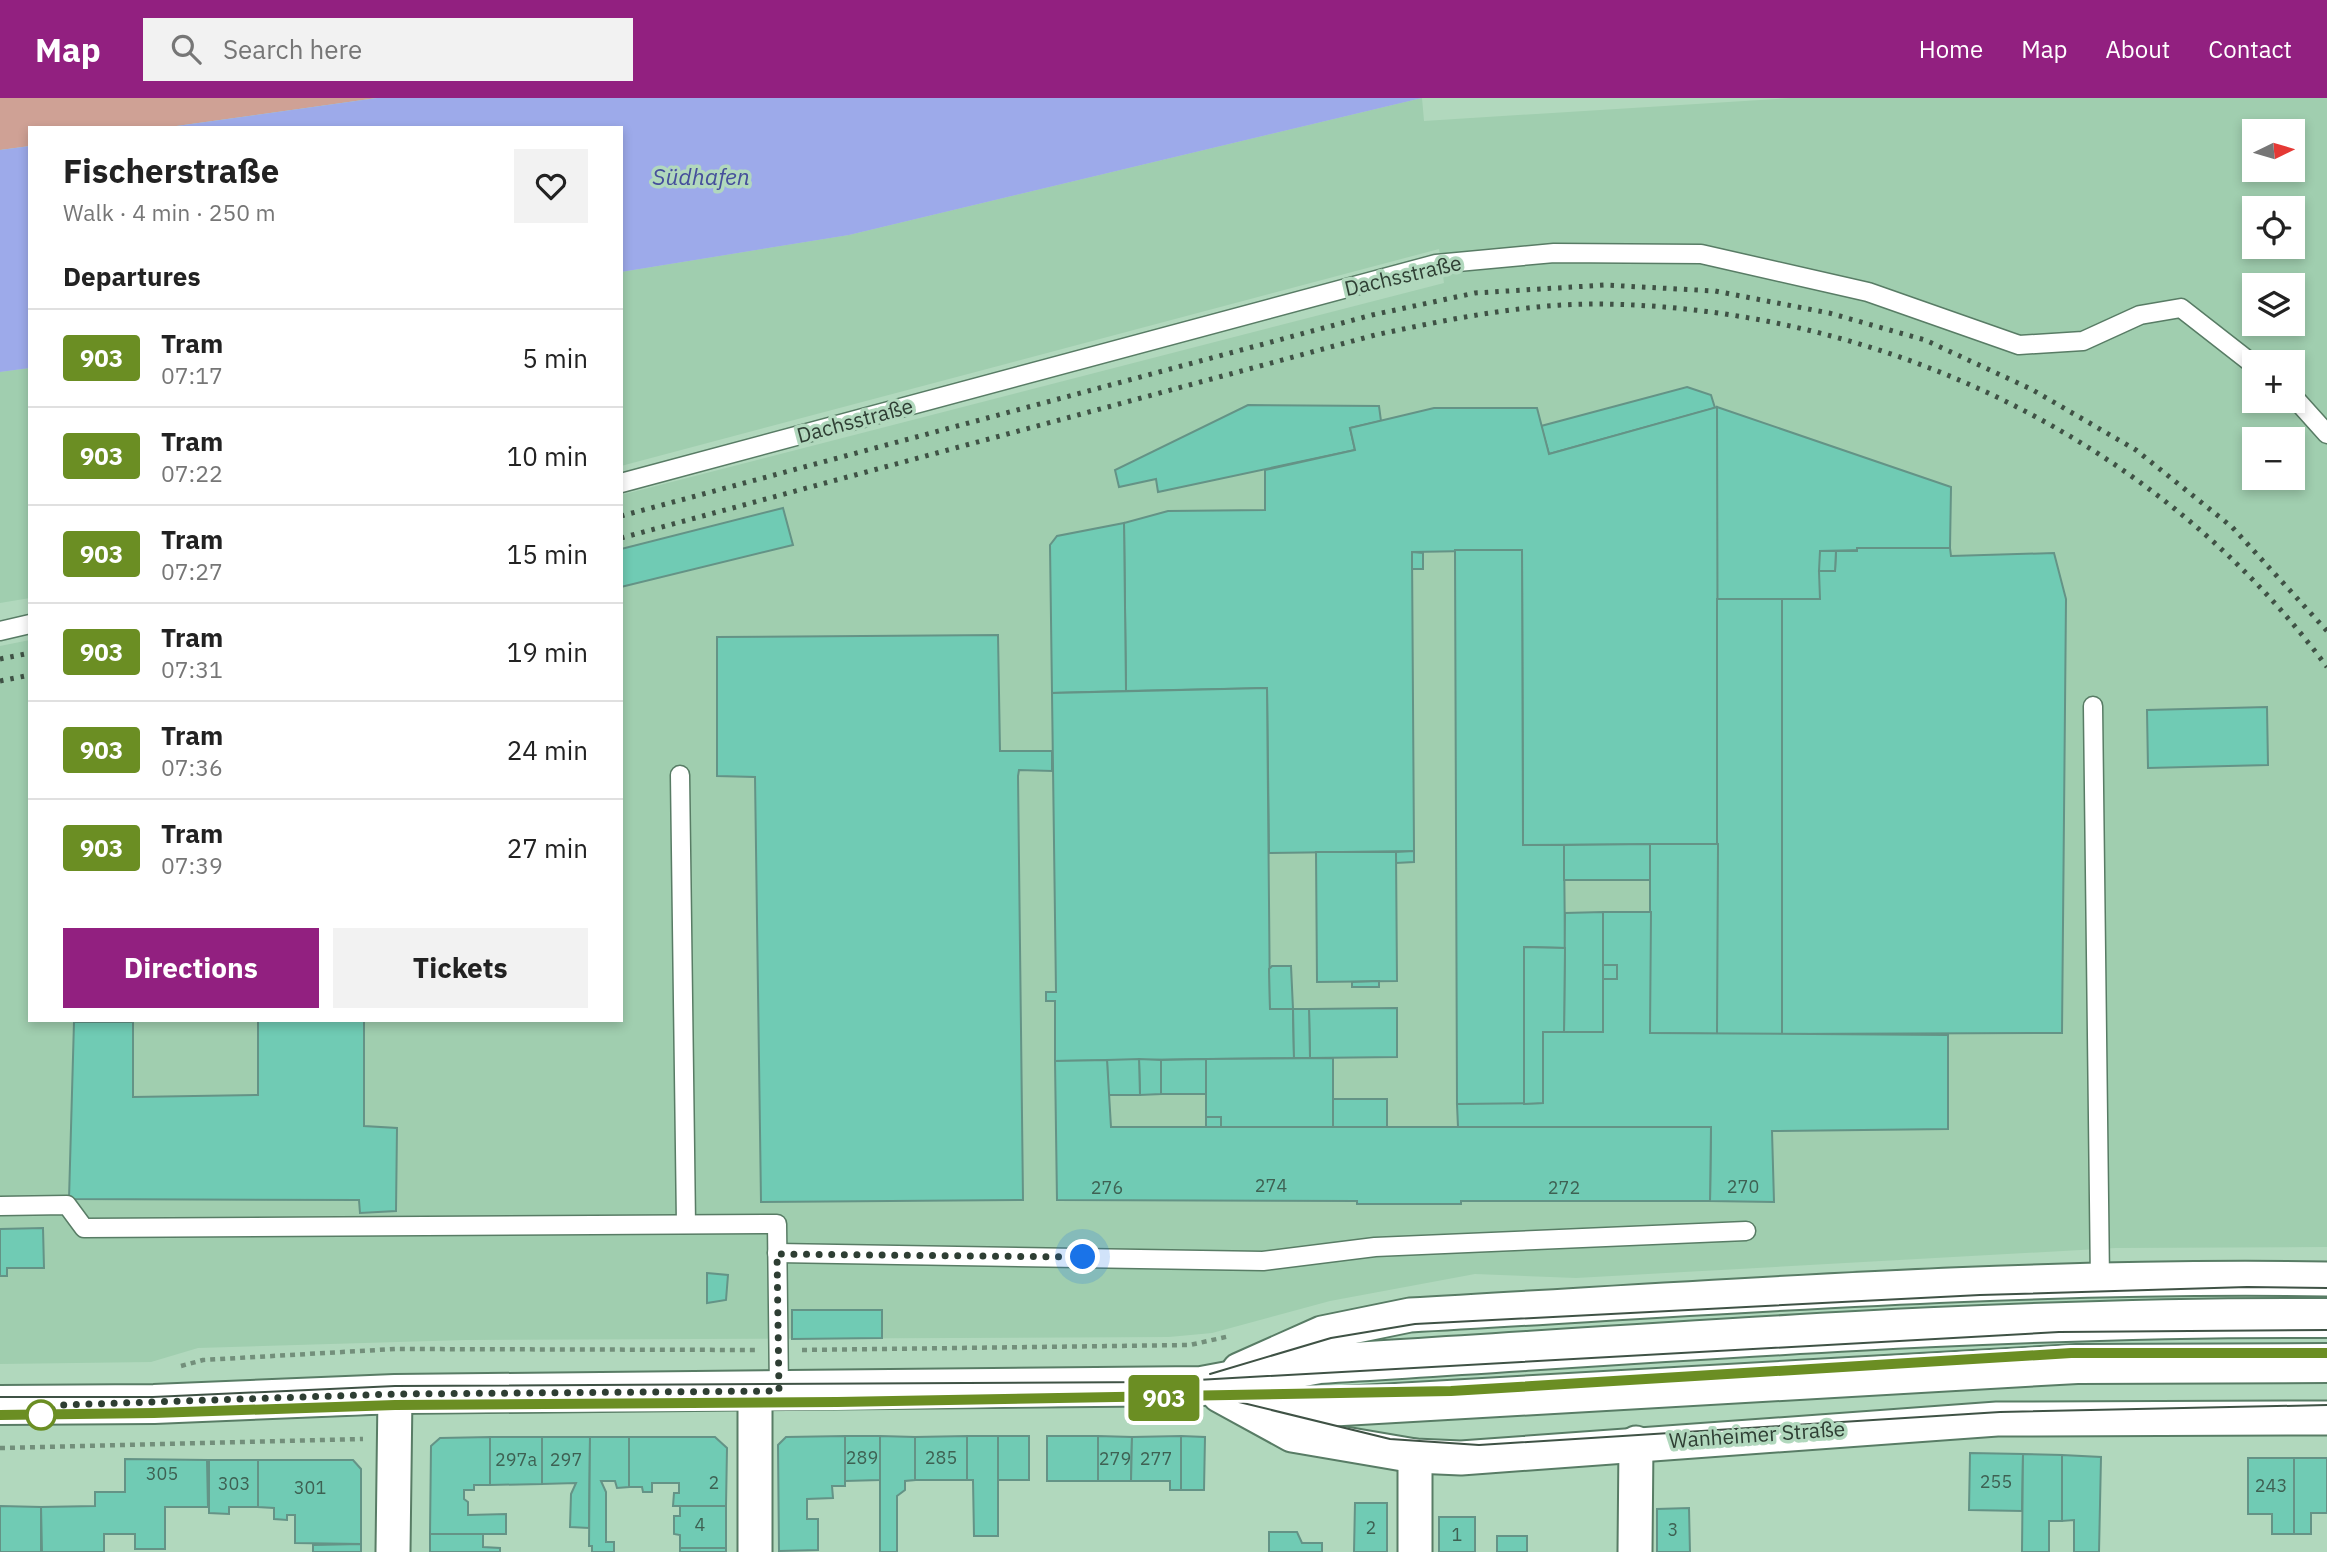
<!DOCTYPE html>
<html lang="en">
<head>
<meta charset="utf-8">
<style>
	:root { --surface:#fff; --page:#f2f2f2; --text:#222; --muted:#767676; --line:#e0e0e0; --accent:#922080 }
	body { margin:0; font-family:"IBM Plex Sans",sans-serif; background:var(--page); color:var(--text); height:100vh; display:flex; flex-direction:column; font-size:26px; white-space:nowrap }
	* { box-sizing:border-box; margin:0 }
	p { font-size:23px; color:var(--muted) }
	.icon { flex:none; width:38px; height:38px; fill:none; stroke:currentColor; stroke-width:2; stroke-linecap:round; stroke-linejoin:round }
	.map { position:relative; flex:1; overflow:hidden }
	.side { position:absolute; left:28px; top:28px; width:595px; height:896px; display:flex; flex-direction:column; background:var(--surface); border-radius:0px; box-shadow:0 4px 10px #0003 }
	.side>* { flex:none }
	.badge { padding:0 14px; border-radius:5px; font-size:24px; line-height:46px }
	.needle { width:46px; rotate:85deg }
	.fabs { position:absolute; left:2242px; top:21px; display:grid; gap:14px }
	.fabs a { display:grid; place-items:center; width:63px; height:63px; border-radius:0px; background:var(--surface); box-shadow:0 4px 10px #0003; font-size:35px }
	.you { position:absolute; width:35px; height:35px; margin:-18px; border:5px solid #fff; border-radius:50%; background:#1a73e8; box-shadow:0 0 0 10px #1a73e833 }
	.map>.badge { position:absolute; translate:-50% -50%; box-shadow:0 0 0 4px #fff }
	h2 { padding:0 35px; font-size:26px; line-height:63px }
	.round { display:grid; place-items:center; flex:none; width:74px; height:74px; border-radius:0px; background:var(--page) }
	.head { display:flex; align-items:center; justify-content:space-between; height:119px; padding:0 35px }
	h1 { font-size:33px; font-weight:800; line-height:52px }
	.primary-button { display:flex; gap:14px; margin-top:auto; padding:14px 35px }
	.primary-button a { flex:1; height:80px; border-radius:0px; background:var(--accent); color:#fff; font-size:28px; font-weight:800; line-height:80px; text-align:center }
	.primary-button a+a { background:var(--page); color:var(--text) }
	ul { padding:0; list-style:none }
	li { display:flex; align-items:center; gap:21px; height:98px; padding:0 35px; border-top:2px solid var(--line) }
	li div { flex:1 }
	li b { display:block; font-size:26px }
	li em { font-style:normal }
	li .badge { min-width:77px; font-weight:700; text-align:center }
	header { display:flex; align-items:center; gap:42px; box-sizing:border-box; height:98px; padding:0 35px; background:var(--accent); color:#fff }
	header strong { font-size:33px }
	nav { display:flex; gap:38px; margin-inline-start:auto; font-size:24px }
	.search { width:490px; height:63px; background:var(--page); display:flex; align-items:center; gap:18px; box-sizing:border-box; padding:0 24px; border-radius:0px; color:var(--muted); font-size:26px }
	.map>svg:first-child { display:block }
	.built { fill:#a0ceaf; fill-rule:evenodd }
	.green { fill:#cfa195 }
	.water { fill:#9daaea }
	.building { fill:#70cbb4; stroke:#649386; stroke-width:2 }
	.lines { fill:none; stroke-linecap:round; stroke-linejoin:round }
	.service-casing { stroke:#587c65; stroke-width:21 }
	.minor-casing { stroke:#587c65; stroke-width:37 }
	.tertiary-casing { stroke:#587c65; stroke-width:42 }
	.path { stroke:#738f7b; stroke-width:4.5; stroke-dasharray:5 5; stroke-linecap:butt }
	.service { stroke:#fff; stroke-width:18 }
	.minor { stroke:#fff; stroke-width:33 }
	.tertiary { stroke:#fff; stroke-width:38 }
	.tram { stroke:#3f5245; stroke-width:2 }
	.rail { stroke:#3f5245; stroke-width:5; stroke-dasharray:3.5 7; stroke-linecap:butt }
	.line-casing { stroke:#fff; stroke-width:16 }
	.line { stroke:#6b8e23; stroke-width:10 }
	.walk { stroke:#2e3e33; stroke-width:7; stroke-dasharray:0 12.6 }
	.stop-dot { fill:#fff; stroke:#6b8e23; stroke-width:3.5 }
	.labels { text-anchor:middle; stroke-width:7; stroke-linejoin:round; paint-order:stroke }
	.number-label { font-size:18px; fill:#3e6153 }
	.street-label { font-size:21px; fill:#2e3e33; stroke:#b1d8bd }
	.water-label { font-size:23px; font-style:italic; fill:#454e9b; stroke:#b1d8bd }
</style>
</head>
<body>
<header>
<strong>Map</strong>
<div class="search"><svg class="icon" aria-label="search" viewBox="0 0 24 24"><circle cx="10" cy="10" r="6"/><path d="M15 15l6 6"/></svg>Search here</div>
<nav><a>Home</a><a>Map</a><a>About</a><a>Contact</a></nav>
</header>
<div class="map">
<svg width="2327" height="1454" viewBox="0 0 2327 1454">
	<rect width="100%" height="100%" fill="#b1d8bd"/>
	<g class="built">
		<path d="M1422,0L1424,23L1790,0H2327V1149L2116,1150L1576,1180L1475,1176L1330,1203L1212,1235L1169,1239L466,1242L198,1250L151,1264L0,1266V548L30,542V922H621V397L1444,185L1439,151L621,368V174L849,137ZM2254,33H2292V72H2254ZM2254,110H2292V149H2254ZM2254,187H2292V226H2254ZM2254,264H2292V303H2254ZM2254,341H2292V380H2254Z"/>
		<path d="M30,270V500L0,505V274Z"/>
	</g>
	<path class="green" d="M0,0H377L162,30H30V48L0,52Z"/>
	<g class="water">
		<path d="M377,0H1422L849,137L621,174V30H162Z"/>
		<path d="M30,48V270L0,274V52Z"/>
	</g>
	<g class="building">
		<path d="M1687,289L1711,297L1715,310L1549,356L1541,328Z"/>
		<path d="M1248,307L1379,308L1381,323L1350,330L1355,352L1158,394L1156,381L1119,389L1115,372Z"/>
		<path d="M1717,309L1951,389L1950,450L1820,453V501H1717Z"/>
		<path d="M1717,309L1718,746L1523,747L1522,452L1412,454L1414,753L1269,755L1267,590L1126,593L1124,425L1168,413L1265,412V372L1355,352L1350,330L1434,310H1537L1549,356Z"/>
		<path d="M783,410L793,447L621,489V451Z"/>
		<path d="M1124,425L1126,593L1052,595L1050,447L1057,438Z"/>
		<path d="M1857,450H1950L1951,458L2054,455L2066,501L2062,935L1782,936V501H1820L1819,473H1835L1836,453H1857Z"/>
		<path d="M1455,452H1522L1523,747H1564L1565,850L1524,849V1006H1457Z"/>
		<path d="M1820,453H1836L1835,473H1819Z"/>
		<path d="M1412,454L1423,455V471H1412Z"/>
		<rect x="1717" y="501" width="65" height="435"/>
		<path d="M998,537L1000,653H1052V673L1019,672L1018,678L1023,1102L761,1104L755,679L717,678V539Z"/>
		<path d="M1267,590L1270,911H1293L1294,960L1055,963V903H1046V894H1056L1052,595Z"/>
		<path d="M2267,609L2268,667L2148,670L2147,612Z"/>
		<path d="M1650,746V782H1564V747Z"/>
		<path d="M1650,746H1718L1717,936L1650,935Z"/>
		<path d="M1414,753V764L1396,765V754Z"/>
		<path d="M1316,754H1396L1397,883L1317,884Z"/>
		<path d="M1603,814H1651L1650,935L1948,937V1031L1772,1033L1774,1104L1710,1103L1711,1029H1458L1457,1006L1543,1005V934H1603V881H1617V867H1603Z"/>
		<path d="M1603,814V934H1564L1565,815Z"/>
		<path d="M1524,849L1565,850L1564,934H1543V1005L1524,1006Z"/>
		<rect x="1603" y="867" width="14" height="14"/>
		<path d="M1272,868H1291L1293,911H1270L1269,871Z"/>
		<path d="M1379,883V889H1352V884Z"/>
		<path d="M1397,910V959L1310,960L1309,911Z"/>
		<path d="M1293,911H1309L1310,960H1294Z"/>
		<path d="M258,922H364V1028L397,1030L396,1113L360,1115L359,1102L69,1101L74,924H133V999L258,997Z"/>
		<path d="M1333,960V1029H1221V1019H1206V961Z"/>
		<path d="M1139,961L1161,962V996L1140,997Z"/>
		<path d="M1139,961L1140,997H1108L1107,962Z"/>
		<path d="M1206,961V996H1161V962Z"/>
		<path d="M1107,962L1111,1029H1711L1710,1103H1461V1106H1357V1103L1057,1102L1055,963Z"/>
		<rect x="1333" y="1001" width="54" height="28"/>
		<rect x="1206" y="1019" width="15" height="10"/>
		<path d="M43,1130L44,1170H7V1178H0V1131Z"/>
		<path d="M707,1175L728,1177L726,1202L707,1205Z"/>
		<path d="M792,1212H882V1240L792,1241Z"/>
		<path d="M845,1338V1388H832L833,1400L807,1401V1421H818V1452L779,1453L778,1347L786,1339Z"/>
		<path d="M845,1338H880V1382L845,1383Z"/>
		<path d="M880,1338L915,1339V1382L905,1383V1392L897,1398V1454H880Z"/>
		<path d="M967,1338H998V1438H974L973,1382H967Z"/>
		<path d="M967,1338V1382H915V1339Z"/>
		<rect x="998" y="1338" width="31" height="44"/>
		<rect x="1047" y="1338" width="51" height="45"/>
		<path d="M1098,1338L1132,1339L1131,1383H1098Z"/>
		<path d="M1181,1338L1205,1339L1204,1392H1181Z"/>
		<path d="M1181,1338V1392H1170V1383H1131L1132,1339Z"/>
		<path d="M490,1339H542V1386L490,1387Z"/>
		<path d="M490,1339V1387H474V1392H464V1401L468,1404V1417L506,1416V1436H430L431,1348L440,1340Z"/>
		<path d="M542,1339H590L589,1430L570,1429L571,1396L576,1385L542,1386Z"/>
		<path d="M590,1339H629V1389L617,1390L615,1383H601L606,1394V1444H614V1454H592V1448H589Z"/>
		<path d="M629,1339H715L727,1350L726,1408H673L674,1395H679V1385H652V1394H643L642,1389H629Z"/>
		<path d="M1970,1355L2023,1356L2022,1413L1969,1412Z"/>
		<path d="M2023,1356L2062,1357V1423H2049V1454H2022Z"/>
		<path d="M2062,1357L2101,1359L2099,1454H2074V1422L2062,1423Z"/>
		<path d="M2248,1360H2294V1436H2272V1416H2248Z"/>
		<path d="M2294,1360H2327V1415H2311V1436H2294Z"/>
		<path d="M125,1361L207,1362L208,1409H165V1451H135V1436H104V1454H42L41,1409L95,1408V1394H125Z"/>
		<path d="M209,1362H258V1409H229V1416L209,1415Z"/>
		<path d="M258,1362H353L361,1371V1446L295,1445V1417H287V1422L274,1421V1410L258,1409Z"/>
		<path d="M1355,1405H1387V1454H1354Z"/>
		<path d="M0,1408L41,1409V1454H0Z"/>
		<path d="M680,1408H726V1450H680V1437L674,1436V1418H680Z"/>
		<path d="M1689,1410L1690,1454H1657V1411Z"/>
		<rect x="1439" y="1419" width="36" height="35"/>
		<path d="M1269,1434H1297L1302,1445H1322V1454H1269Z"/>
		<path d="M430,1436H483V1449L500,1450V1454H430Z"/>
		<rect x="1497" y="1438" width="30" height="16"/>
		<path d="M361,1446V1454H313V1447Z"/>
		<rect x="680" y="1450" width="46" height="4"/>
	</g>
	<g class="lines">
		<g class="service-casing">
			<g id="service">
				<path d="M2292,297L2327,336"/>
				<path d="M621,385L1436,166L1554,155L1701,156L1868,194L2019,247L2083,243L2140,217L2181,210L2254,267"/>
				<path d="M0,533L30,526"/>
				<path d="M2093,608L2100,1184"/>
				<path d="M680,677L686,1126"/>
				<path d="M0,1108L67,1107L84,1130L777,1126L779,1293"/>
				<path d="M777,1155L1263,1163L1375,1149L1746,1133"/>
			</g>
		</g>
		<g class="minor-casing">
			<g id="minor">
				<path d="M1239,1272L1322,1235L1410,1217C1715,1200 2022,1176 2327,1181"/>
				<path d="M1219,1297L1292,1337L1415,1358L1461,1360L1997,1321L2327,1320"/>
				<path d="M393,1454L395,1296"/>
				<path d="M755,1454V1293"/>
				<path d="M1415,1454V1358"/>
				<path d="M1635,1454L1636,1345"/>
			</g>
		</g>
		<g class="tertiary-casing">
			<g id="tertiary">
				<path d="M1224,1292L1308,1310L2077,1266L2327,1265"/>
				<path d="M0,1307L154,1306L395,1296L1202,1288L1319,1266C1655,1246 1991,1218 2327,1220"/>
			</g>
		</g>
		<g class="path">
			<path d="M802,1252L1190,1247L1230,1238"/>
			<path d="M181,1268L203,1262L395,1251L755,1252"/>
			<path d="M0,1350L363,1341"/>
		</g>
		<use href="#service" class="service"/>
		<use href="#minor" class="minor"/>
		<use href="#tertiary" class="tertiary"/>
		<g class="tram">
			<path d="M1210,1276L1331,1240L1415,1226L1980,1197L2247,1189L2327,1190"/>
			<path d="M0,1299H153L395,1288L1162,1284L2059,1234L2327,1232"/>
			<path d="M1239,1304L1390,1341L1479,1347L2000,1314L2327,1307"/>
			<path d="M0,1316L154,1315L395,1307L1191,1299L1477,1292L2071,1255H2327"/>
		</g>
		<g class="rail">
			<path d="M621,418L1372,217L1475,195L1605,187L1715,193L1829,215L1925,242L2031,291L2136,352L2232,429L2327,533"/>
			<path d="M621,440L1375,237C1450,221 1527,205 1604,206C1884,211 2159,342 2327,569"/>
			<path d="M0,561L30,555"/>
			<path d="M0,583L30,577"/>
		</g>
	</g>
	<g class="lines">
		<g class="line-casing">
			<path id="line" d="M0,1317L154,1315L395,1307L837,1304L1451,1293L2071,1255H2327"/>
		</g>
		<use href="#line" class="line"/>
		<path class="walk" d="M41,1317L60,1307L395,1296L779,1293L777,1156L1083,1159"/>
	</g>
	<circle class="stop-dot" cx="41" cy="1317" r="14"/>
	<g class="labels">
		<g class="number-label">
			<text x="1271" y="1094">274</text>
			<text x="1743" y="1095">270</text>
			<text x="1107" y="1096">276</text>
			<text x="1564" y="1096">272</text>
			<text x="862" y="1366">289</text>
			<text x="941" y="1366">285</text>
			<text x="1115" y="1367">279</text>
			<text x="1156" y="1367">277</text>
			<text x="516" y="1368">297a</text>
			<text x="566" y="1368">297</text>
			<text x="162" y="1382">305</text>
			<text x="1996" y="1390">255</text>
			<text x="714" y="1391">2</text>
			<text x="234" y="1392">303</text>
			<text x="2271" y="1394">243</text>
			<text x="310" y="1396">301</text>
			<text x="700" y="1433">4</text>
			<text x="1371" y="1436">2</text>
			<text x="1673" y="1438">3</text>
			<text x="1457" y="1443">1</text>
		</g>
		<g class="street-label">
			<text transform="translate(1403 178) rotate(-13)" y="7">Dachsstraße</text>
			<text transform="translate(855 323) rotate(-15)" y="7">Dachsstraße</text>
			<text transform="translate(1757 1337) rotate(-4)" y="7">Wanheimer Straße</text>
		</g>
		<g class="water-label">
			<text x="701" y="87">Südhafen</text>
		</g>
	</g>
</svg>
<div class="fabs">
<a><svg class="needle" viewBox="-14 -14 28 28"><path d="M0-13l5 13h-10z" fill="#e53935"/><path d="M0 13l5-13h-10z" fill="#767676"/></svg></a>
<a><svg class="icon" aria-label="locate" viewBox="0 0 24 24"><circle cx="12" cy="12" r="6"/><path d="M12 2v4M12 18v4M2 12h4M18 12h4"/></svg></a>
<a><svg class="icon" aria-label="layers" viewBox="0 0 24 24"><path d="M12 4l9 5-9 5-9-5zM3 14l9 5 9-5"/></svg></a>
<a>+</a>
<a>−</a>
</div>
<div class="you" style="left:1083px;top:1159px"></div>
<b class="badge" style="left:1164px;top:1300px;background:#6b8e23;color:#fff">903</b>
<section class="side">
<div class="head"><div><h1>Fischerstraße</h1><p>Walk · 4 min · 250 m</p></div><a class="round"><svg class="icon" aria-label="heart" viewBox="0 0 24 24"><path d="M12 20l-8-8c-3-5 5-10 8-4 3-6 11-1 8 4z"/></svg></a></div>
<h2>Departures</h2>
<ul>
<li><span class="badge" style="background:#6b8e23;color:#fff">903</span><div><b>Tram</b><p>07:17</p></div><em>5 min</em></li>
<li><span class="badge" style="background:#6b8e23;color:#fff">903</span><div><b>Tram</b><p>07:22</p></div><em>10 min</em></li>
<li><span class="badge" style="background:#6b8e23;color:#fff">903</span><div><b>Tram</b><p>07:27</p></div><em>15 min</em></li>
<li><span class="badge" style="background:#6b8e23;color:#fff">903</span><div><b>Tram</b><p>07:31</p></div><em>19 min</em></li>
<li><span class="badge" style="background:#6b8e23;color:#fff">903</span><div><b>Tram</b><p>07:36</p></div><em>24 min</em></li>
<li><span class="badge" style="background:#6b8e23;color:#fff">903</span><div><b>Tram</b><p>07:39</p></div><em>27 min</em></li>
</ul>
<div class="primary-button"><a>Directions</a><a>Tickets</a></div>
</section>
</div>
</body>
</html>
